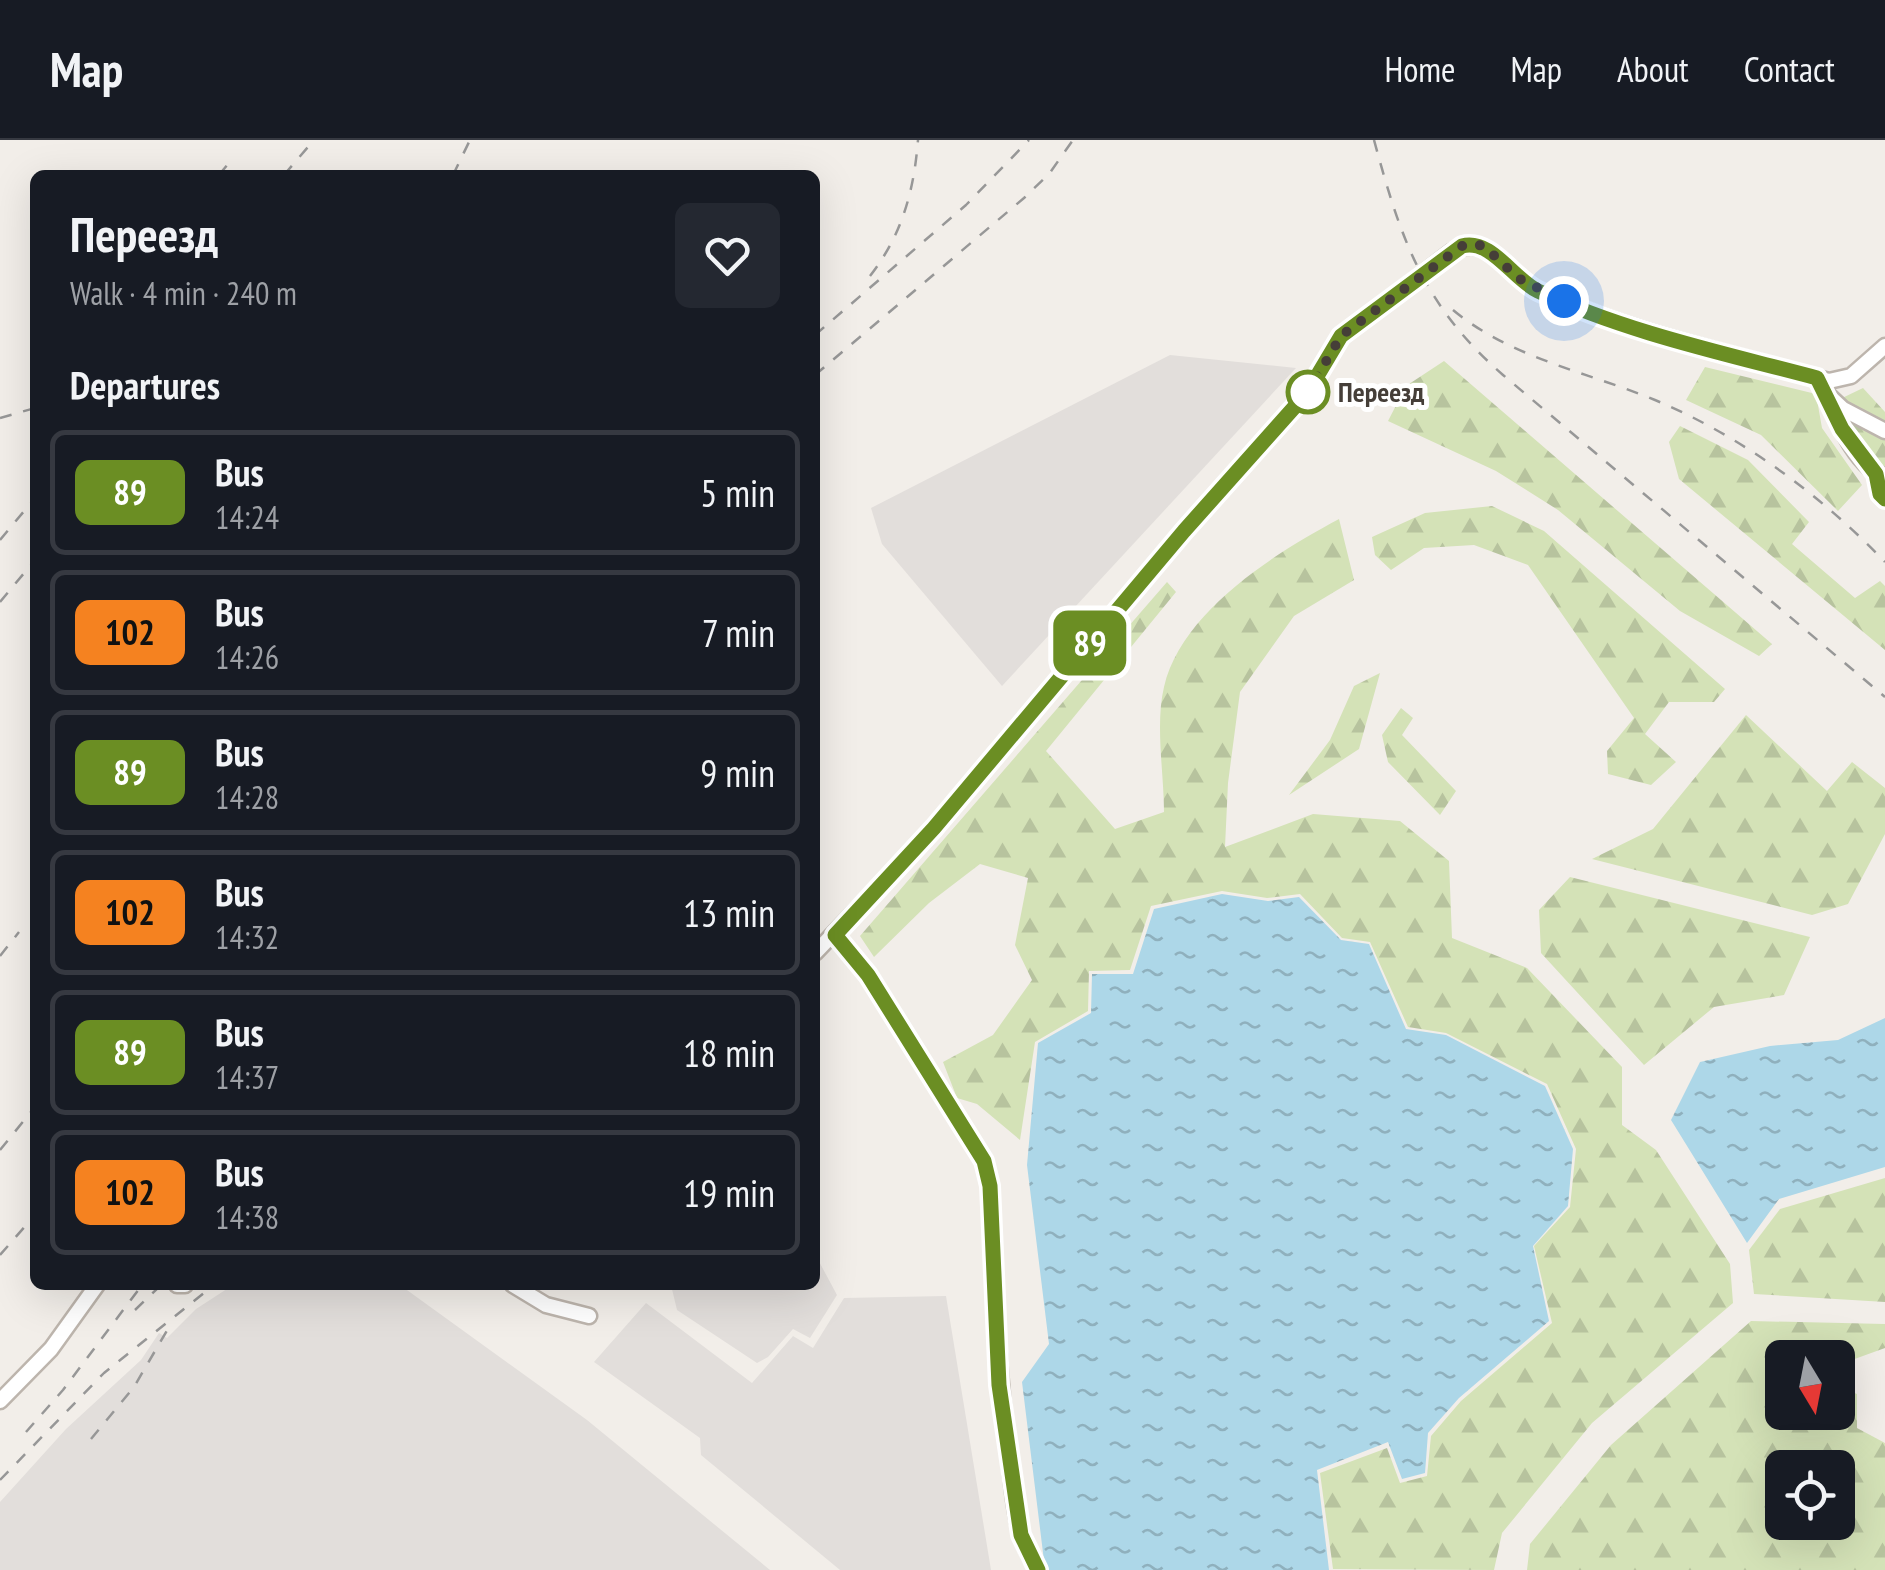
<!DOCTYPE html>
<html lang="en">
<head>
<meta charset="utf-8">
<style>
	:root { --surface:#171b24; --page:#242831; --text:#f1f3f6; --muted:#9ea1a6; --line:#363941 }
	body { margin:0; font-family:"PT Sans Narrow",sans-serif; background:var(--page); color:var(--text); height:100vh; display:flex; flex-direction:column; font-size:38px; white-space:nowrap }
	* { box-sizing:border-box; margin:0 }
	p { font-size:32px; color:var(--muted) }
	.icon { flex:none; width:55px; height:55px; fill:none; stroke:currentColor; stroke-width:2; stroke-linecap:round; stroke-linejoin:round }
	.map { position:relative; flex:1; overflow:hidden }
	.details { position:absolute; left:30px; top:30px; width:790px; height:1120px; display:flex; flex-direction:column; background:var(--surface); border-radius:15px; box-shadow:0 10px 40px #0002 }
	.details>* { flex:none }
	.badge { padding:0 20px; border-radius:15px; font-size:35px; line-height:65px }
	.needle { width:65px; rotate:170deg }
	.controls { position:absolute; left:1765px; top:1200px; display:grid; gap:20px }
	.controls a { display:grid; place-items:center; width:90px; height:90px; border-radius:15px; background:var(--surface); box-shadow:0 10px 40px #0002; font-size:50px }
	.you { position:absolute; width:50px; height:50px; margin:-25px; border:8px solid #fff; border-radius:50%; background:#1a73e8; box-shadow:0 0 0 15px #1a73e833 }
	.map>.badge { position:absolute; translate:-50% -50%; box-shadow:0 0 0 5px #fff }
	h2 { padding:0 40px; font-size:38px; line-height:90px }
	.round { display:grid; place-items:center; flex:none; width:105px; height:105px; border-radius:15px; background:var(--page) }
	.head { display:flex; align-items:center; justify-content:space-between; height:170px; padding:0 40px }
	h1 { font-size:48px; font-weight:800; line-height:75px }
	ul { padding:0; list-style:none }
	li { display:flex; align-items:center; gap:30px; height:125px; margin:0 20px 15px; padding:0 20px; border:5px solid var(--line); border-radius:15px }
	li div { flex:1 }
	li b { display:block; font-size:38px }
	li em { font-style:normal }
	li .badge { min-width:110px; font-weight:700; text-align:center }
	header { display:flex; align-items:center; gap:60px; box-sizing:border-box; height:140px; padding:0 50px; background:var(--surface); border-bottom:2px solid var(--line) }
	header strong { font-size:48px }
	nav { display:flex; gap:55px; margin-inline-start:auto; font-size:35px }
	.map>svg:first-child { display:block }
	.industrial { fill:#e2dedb }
	.forest { fill:url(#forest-firs); fill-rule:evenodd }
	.water { fill:url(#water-ripples) }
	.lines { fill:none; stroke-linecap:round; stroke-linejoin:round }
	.minor-casing { stroke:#bdb5ad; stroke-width:19 }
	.minor { stroke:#fff; stroke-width:14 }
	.rail { stroke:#979797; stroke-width:2.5; stroke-dasharray:12 12; stroke-linecap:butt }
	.line-casing { stroke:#fff; stroke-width:22 }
	.line { stroke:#6b8e23; stroke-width:15 }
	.walk { stroke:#453e38; stroke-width:10; stroke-dasharray:0 18 }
	.stop-dot { fill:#fff; stroke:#6b8e23; stroke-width:5 }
	.labels { text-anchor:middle; stroke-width:10; stroke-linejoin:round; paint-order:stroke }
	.stop-label { font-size:28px; font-weight:bold; fill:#453e38; stroke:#fff; text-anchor:start }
</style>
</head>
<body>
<header>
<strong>Map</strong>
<nav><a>Home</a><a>Map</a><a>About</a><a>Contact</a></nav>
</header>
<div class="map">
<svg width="1885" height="1430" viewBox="0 0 1885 1430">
	<defs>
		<pattern id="forest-firs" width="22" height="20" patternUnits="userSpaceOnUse" patternTransform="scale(2.5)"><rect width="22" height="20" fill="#d4e2b7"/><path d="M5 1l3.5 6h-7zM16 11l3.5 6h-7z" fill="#b7c39e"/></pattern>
		<pattern id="water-ripples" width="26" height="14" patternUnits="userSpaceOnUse" patternTransform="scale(2.5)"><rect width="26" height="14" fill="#add7e8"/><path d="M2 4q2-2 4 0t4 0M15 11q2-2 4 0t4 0" fill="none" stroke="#8fb0bd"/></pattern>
	</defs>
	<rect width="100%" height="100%" fill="#f2eee9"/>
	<g class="industrial">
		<path d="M1170,215L1296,228L1002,546L882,404L871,368Z"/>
		<path d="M815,1114L837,1155L810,1198L793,1189L768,1217L757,1223L677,1170L671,1145H815Z"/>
		<path d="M233,1145H400L587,1280L770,1430H0V1362L66,1289L141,1220L159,1193L167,1198L196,1169Z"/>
		<path d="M946,1156L991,1430H840L701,1315L700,1298L594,1222L646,1163L752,1243L793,1196L813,1208L844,1158Z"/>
	</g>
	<g class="forest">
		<path d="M1444,221L1772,504L1759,516L1680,471L1558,370L1496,331L1388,281L1406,246Z"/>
		<path d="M1705,227L1816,254L1822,288L1862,345L1838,371L1761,295L1686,260Z"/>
		<path d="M1863,248L1885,272V326L1878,328L1842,279L1838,260Z"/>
		<path d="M1680,286L1748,320L1809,382L1792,404L1855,458L1880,441L1885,446V510L1679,339L1669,302Z"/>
		<path d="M1492,366L1544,391L1725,549L1714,562H1669L1645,594L1676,622L1651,645L1608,634L1607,611L1634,578L1528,425L1474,405L1424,408L1391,430L1375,415L1372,397L1425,373Z"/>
		<path d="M1339,379L1354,440L1294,476L1240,552L1228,643L1225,707L1313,674L1400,681L1449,721L1452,798L1527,828L1622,927V985L1656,1010L1730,1124L1733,1163L1592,1283L1502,1393L1494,1430L1333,1429L1320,1333L1387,1308L1400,1343L1427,1336L1431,1296L1461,1261L1552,1183L1534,1106L1570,1067L1576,1009L1547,944L1446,893L1408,887L1370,802L1342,798L1300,754L1267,758L1222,751L1151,766L1130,830L1089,831L1088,871L1035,902L1020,1000L977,964L957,958L943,922L993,895L1032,840L1015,805L1028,738L980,724L929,763L874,817L860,796L1167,442L1176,452L1046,611L1115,689L1164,672C1164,634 1155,584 1164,547C1181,472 1275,413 1339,379Z"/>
		<path d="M1380,533L1359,609L1289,655L1330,600L1354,546Z"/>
		<path d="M1401,568L1413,578L1402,595L1456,651L1440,675L1388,622L1382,595Z"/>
		<path d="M1746,575L1827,651L1852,622L1885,648V694L1848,764L1812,775L1592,719L1653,689Z"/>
		<path d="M1570,737L1810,797L1784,855L1714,867L1644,925L1541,813L1539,770Z"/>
		<path d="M1885,1038V1162L1754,1154L1749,1110L1780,1069Z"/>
		<path d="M1751,1181L1885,1184V1208L1838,1225V1218H1782V1272H1838V1246L1857,1254V1288L1885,1303V1430H1527L1530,1404L1611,1305ZM1782,1328H1838V1382H1782Z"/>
	</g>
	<g class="water">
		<path d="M1222,754L1268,761L1299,757L1341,800L1369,804L1406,889L1446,895L1545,946L1573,1009L1568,1066L1533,1106L1549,1181L1459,1258L1428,1293L1425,1333L1402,1339L1388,1302L1317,1330L1329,1430H1048L1045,1429L1022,1242L1049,1204L1027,1025L1038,903L1091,873L1092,834H1133L1154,769Z"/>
		<path d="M1885,878V1027L1779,1059L1747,1103L1671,980L1700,922L1770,906L1838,900Z"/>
	</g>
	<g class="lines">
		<g class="minor-casing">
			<g id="minor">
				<path d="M1817,238C1830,263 1854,330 1885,336"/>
				<path d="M1827,254L1843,269L1885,291"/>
				<path d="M1876,334L1880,354L1885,359"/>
				<path d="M835,795L869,835L984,1021L990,1046C994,1137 997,1228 1009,1318C1014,1357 1015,1397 1038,1430"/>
				<path d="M815,813L934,689L1184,391L1307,253L1341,196L1451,112C1492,91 1504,136 1541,152C1634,193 1733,214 1829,241L1851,236L1885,206"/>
				<path d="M177,1145H185"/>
				<path d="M513,1145L546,1165L589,1176"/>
				<path d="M0,1261L51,1209L97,1145"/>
			</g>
		</g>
		<use href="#minor" class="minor"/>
		<g class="rail">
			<path d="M1374,0C1401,100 1423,165 1503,235L1885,557"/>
			<path d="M219,35L228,24"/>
			<path d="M284,35L314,0"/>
			<path d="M453,35L470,0"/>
			<path d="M870,136C902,95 914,51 918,0"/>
			<path d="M1453,170C1511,218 1587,232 1655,260C1741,296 1821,355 1885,422"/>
			<path d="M815,195L966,65L1029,0"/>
			<path d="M815,235L1024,58L1049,34L1073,0"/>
			<path d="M0,278L35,268"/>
			<path d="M0,400L35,358"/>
			<path d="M0,462L35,420"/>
			<path d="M0,816L19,792"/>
			<path d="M0,1010L35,967"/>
			<path d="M0,1115L35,1075"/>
			<path d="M135,1170L161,1145"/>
			<path d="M26,1292L63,1250L142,1145"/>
			<path d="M91,1299L134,1247L169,1187"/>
			<path d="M0,1340L104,1233L214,1145"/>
		</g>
	</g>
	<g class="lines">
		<g class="line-casing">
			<path id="line" d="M1038,1430L1021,1395L999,1245L990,1046L984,1021L868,835L835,795L934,688L1184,391L1307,253L1341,196L1462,106C1491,98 1513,139 1538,151C1625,192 1723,213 1817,238L1842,289L1876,334L1880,354L1885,359"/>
		</g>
		<use href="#line" class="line"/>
		<path class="walk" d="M1308,252L1341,196L1462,106L1471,104L1484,106L1518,138L1564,161"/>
	</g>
	<circle class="stop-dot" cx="1308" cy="252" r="20"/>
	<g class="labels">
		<g class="stop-label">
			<text x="1338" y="262">Переезд</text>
		</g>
	</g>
</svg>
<div class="controls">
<a><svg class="needle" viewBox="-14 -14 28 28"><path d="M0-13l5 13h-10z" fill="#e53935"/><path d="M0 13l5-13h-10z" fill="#9ea1a6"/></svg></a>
<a><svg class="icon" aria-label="locate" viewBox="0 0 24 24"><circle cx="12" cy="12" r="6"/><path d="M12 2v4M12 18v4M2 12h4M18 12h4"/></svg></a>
</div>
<div class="you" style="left:1564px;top:161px"></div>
<b class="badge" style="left:1090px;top:503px;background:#6b8e23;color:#fff">89</b>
<section class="details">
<div class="head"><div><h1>Переезд</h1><p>Walk · 4 min · 240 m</p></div><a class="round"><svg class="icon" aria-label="heart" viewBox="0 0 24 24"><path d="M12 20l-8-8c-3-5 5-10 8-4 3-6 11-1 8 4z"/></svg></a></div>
<h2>Departures</h2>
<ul>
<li><span class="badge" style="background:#6b8e23;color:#fff">89</span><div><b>Bus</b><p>14:24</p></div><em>5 min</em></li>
<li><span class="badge" style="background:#f58220;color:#111">102</span><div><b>Bus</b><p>14:26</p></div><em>7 min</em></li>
<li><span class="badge" style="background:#6b8e23;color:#fff">89</span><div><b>Bus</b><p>14:28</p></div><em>9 min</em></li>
<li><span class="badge" style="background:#f58220;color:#111">102</span><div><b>Bus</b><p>14:32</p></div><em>13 min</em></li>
<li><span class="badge" style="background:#6b8e23;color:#fff">89</span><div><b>Bus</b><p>14:37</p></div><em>18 min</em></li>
<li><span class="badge" style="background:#f58220;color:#111">102</span><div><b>Bus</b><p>14:38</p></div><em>19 min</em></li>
</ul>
</section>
</div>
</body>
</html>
